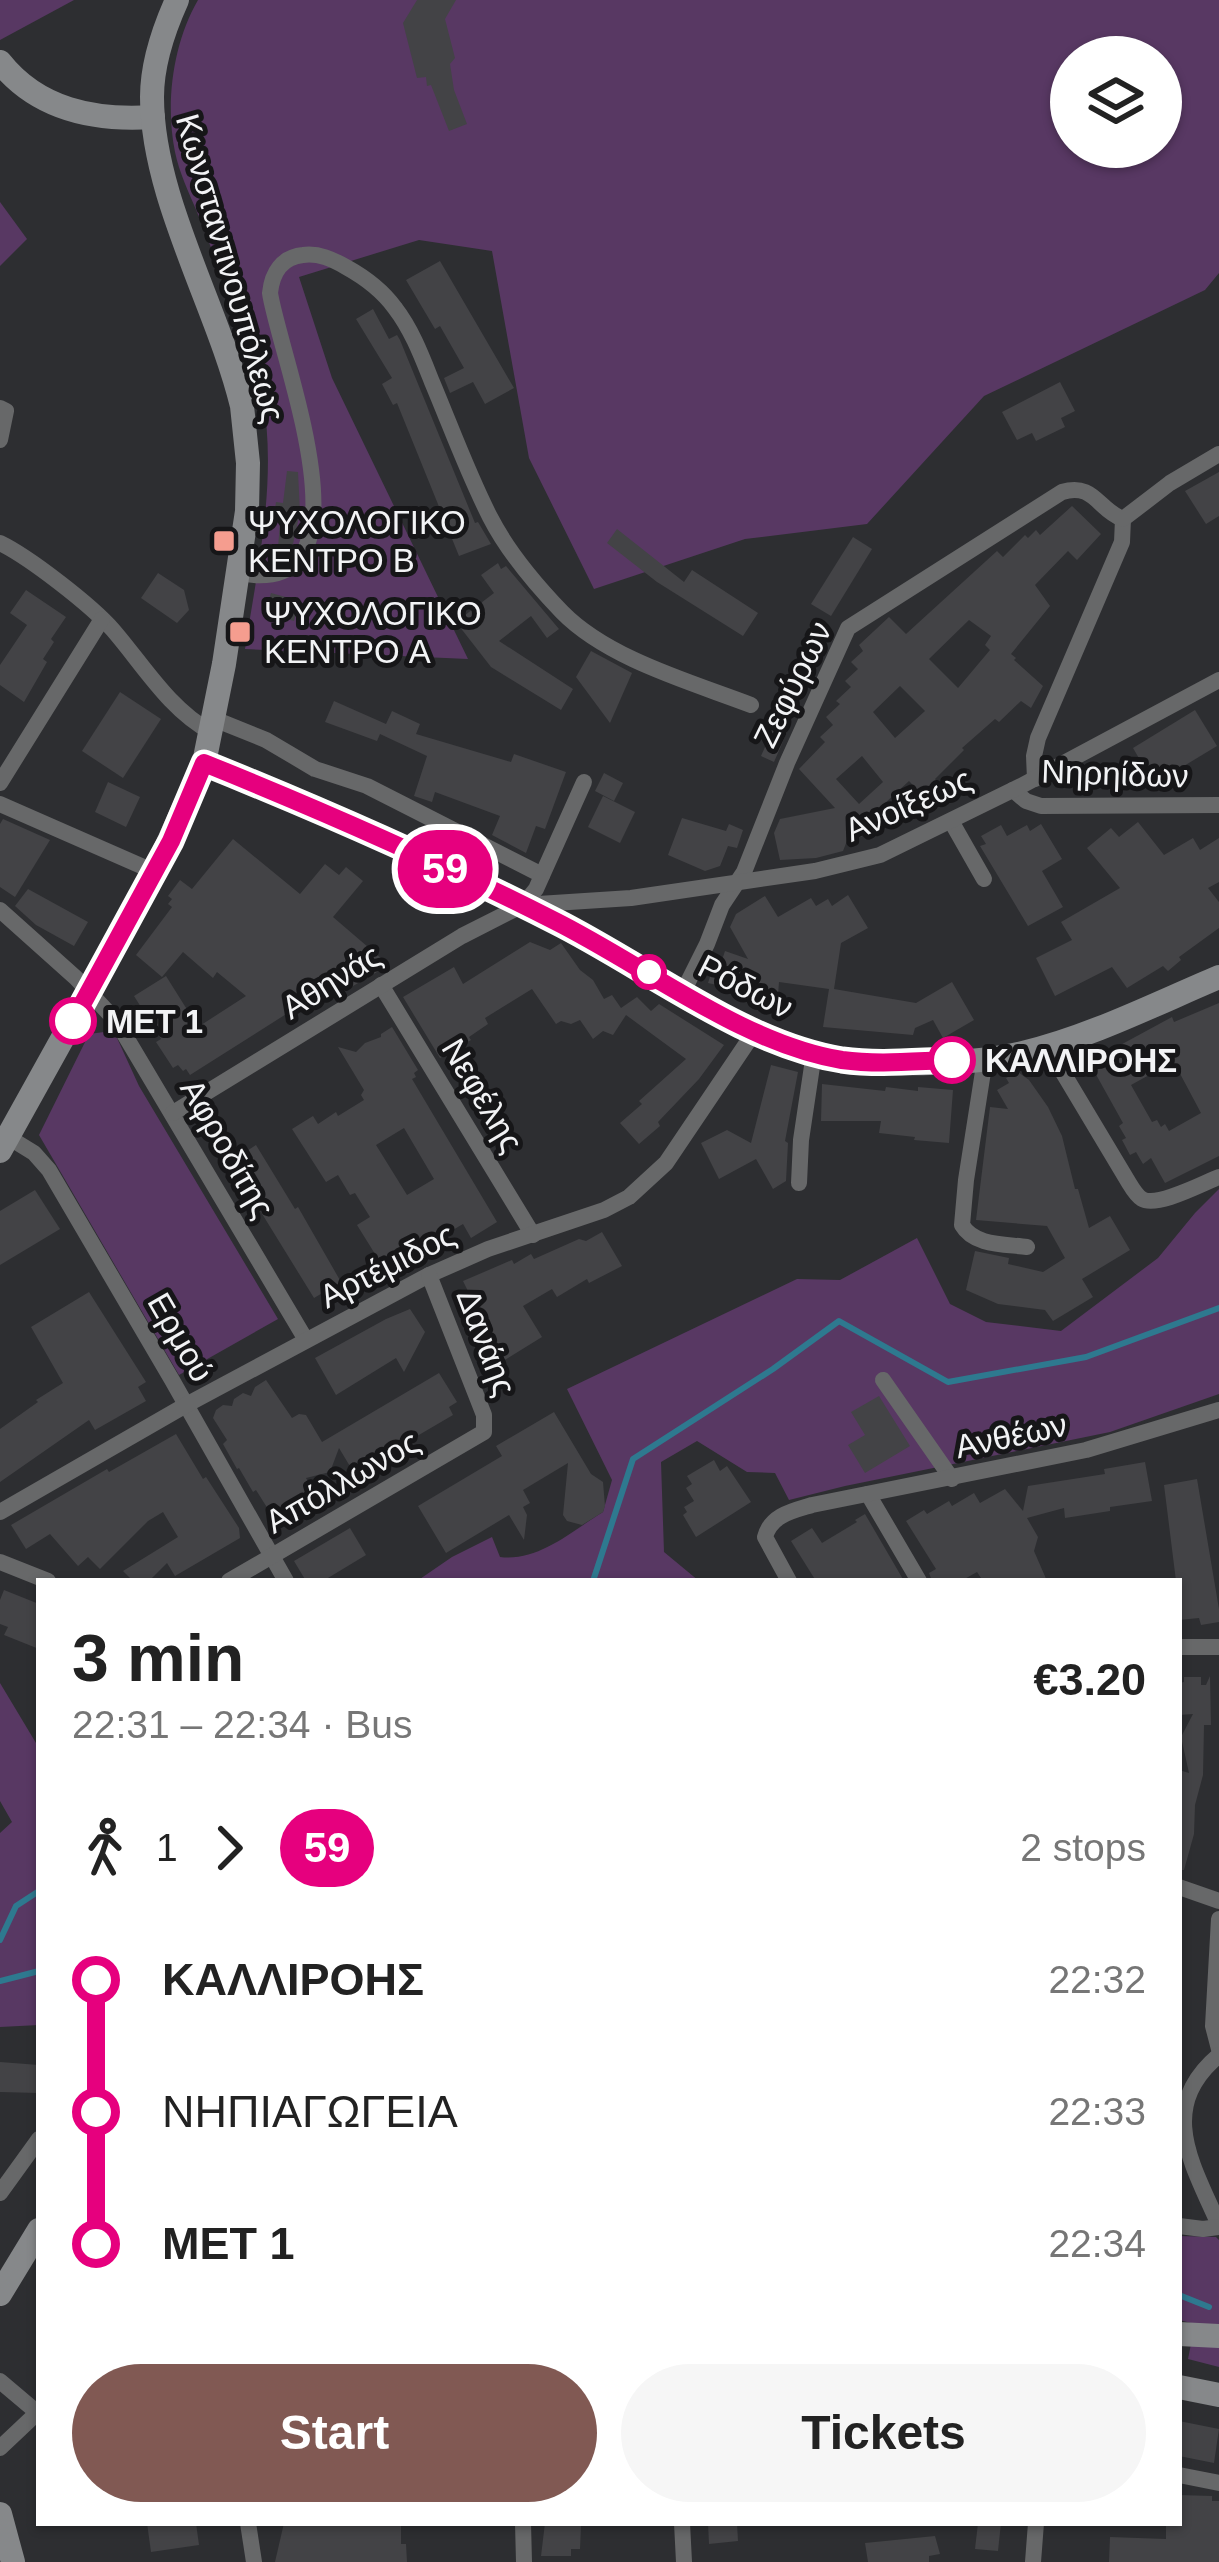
<!DOCTYPE html>
<html lang="en">
<head>
<meta charset="utf-8">
<style>
	:root { --surface:#fff; --page:#f6f6f6; --text:#222; --muted:#767676; --accent:#815953 }
	body { margin:0; font-family:Helvetica,sans-serif; background:var(--page); color:var(--text); height:100vh; display:flex; flex-direction:column; font-size:45px; white-space:nowrap }
	* { box-sizing:border-box; margin:0 }
	p { font-size:39px; color:var(--muted) }
	.icon { flex:none; width:66px; height:66px; fill:none; stroke:currentColor; stroke-width:2; stroke-linecap:round; stroke-linejoin:round }
	.map { position:relative; flex:1; overflow:hidden }
	.panel { position:absolute; left:36px; top:1578px; width:1146px; height:948px; display:flex; flex-direction:column; background:var(--surface); border-radius:0px; box-shadow:0 3px 9px #0004 }
	.panel>* { flex:none }
	.badge { padding:0 24px; border-radius:39px; font-size:42px; line-height:78px }
	.controls { position:absolute; left:1050px; top:36px; display:grid; gap:24px }
	.controls a { display:grid; place-items:center; width:132px; height:132px; border-radius:50%; background:var(--surface); box-shadow:0 3px 9px #0004; font-size:60px }
	.map>.badge { position:absolute; translate:-50% -50%; box-shadow:0 0 0 6px #fff }
	.legs { display:flex; align-items:center; gap:18px; height:132px; padding:0 36px; font-size:39px }
	.legs p { margin-inline-start:auto }
	.head { display:flex; align-items:center; justify-content:space-between; height:204px; padding:0 36px }
	h1 { font-size:66px; font-weight:600; line-height:90px }
	.button { display:flex; gap:24px; margin-top:auto; padding:24px 36px }
	.button a { flex:1; height:138px; border-radius:72px; background:var(--accent); color:#fff; font-size:48px; font-weight:600; line-height:138px; text-align:center }
	.button a+a { background:var(--page); color:var(--text) }
	ul { padding:0 36px; list-style:none }
	li { display:flex; align-items:center; gap:42px; height:132px; font-size:45px }
	li i { display:grid; place-items:center; width:18px; height:100%; margin:0 15px; background:currentColor }
	li i::after { content:''; width:30px; height:30px; margin:-15px; border:9px solid; border-radius:50%; background:var(--surface) }
	li p { margin-inline-start:auto }
	li:first-child i { background:linear-gradient(#0000 50%,currentColor 0) }
	li:last-child i { background:linear-gradient(currentColor 50%,#0000 0) }
	.map>svg:first-child { display:block }
	.green { fill:#583863; fill-rule:evenodd }
	.lines { fill:none; stroke-linecap:round; stroke-linejoin:round }
	.stream { stroke:#2e798f; stroke-width:6 }
	.building { fill:#434346; fill-rule:evenodd }
	.street { stroke:#676869; stroke-width:16 }
	.secondary { stroke:#86888a; stroke-width:24 }
	.line-1-casing { stroke:#fff; stroke-width:27 }
	.line-1 { stroke:#e6007e; stroke-width:18 }
	.poi-dot { fill:#f59d8f; stroke:#161618; stroke-width:4.5 }
	.stop-1-dot { fill:#fff; stroke:#e6007e; stroke-width:6 }
	.labels { text-anchor:middle; stroke-width:10; stroke-linejoin:round; paint-order:stroke }
	.street-label { font-size:33px; fill:#f2f3f5; stroke:#161618 }
	.poi-label { font-size:33px; fill:#f2f3f5; stroke:#161618; text-anchor:start }
	.stop-label { font-size:33px; font-weight:bold; fill:#f2f3f5; stroke:#161618; text-anchor:start }
</style>
</head>
<body>
<div class="map">
<svg width="1219" height="2562" viewBox="0 0 1219 2562">
	<rect width="100%" height="100%" fill="#2d2e31"/>
	<g class="green">
		<path d="M0,0H74L0,40Z"/>
		<path d="M198,0H1219V273L1205,290L984,396L867,524L745,539L594,589L529,458L492,251L419,240L299,277L332,378L468,659L245,649C258,565 278,478 262,393C250,331 219,271 197,212C189,193 179,172 175,152C165,103 173,43 198,0ZM1071,57H1161V147H1071Z"/>
		<path d="M0,202L27,239L0,266Z"/>
		<path d="M104,1032H110L117,1038L139,1086L278,1319L179,1375L39,1135L89,1034Z"/>
		<path d="M1219,1189V1394L1110,1432L845,1486L789,1500L775,1473L747,1472L697,1441L661,1462L664,1552L699,1581H417L452,1557L492,1537L500,1557C538,1562 572,1531 603,1512L612,1480L567,1389L797,1279L840,1280L917,1238L950,1304L986,1322L1061,1331L1158,1258L1195,1213Z"/>
		<path d="M0,1683L39,1748V2025L0,2027V1833L12,1822L0,1801Z"/>
		<path d="M1179,2236L1216,2237L1219,2240V2367L1188,2359L1195,2324L1179,2320Z"/>
	</g>
	<g class="lines">
		<g class="stream">
			<path d="M593,1581L633,1459L773,1369L839,1321L948,1382L1086,1357L1219,1308"/>
			<path d="M0,1940L16,1906L39,1891"/>
			<path d="M0,1981L39,1971"/>
			<path d="M1179,2295L1209,2307"/>
		</g>
	</g>
	<g class="building">
		<path d="M417,0H456L445,19L455,58L450,64L454,90L467,124L449,131L431,85L427,86L426,77L417,78L403,23Z"/>
		<path d="M440,261L514,388L485,404L473,382L450,393L444,378L464,368L440,326L435,329L406,280Z"/>
		<path d="M373,309L389,339L397,335L400,340L475,523L478,522L491,544L459,556L397,403L393,405L382,384L392,378L356,319Z"/>
		<path d="M1060,382L1075,411L1061,418L1065,427L1036,441L1032,433L1017,440L1002,412Z"/>
		<path d="M287,471L298,472L300,512L293,544L286,550L278,548L280,523L273,522L276,502L283,503Z"/>
		<path d="M1219,472V516L1206,524L1185,491Z"/>
		<path d="M1072,506L1101,534L1077,560L1068,551L1035,585L1050,606L1011,654L1016,658L1014,660L1043,686L1031,708L1021,701L999,722L995,719L962,748L964,750L935,779L939,784L925,798L909,781L871,816L876,822L861,837L852,828L843,851L816,858L780,860L774,833L780,819L835,808L799,769L825,742L820,737L833,725L826,717L840,704L836,701L851,687L845,681L858,669L851,662L863,651L859,645L889,617L906,634L997,551L1003,557L1025,535L1028,538L1036,530L1040,535ZM969,620L991,636L985,645L990,650L958,688L929,659ZM900,686L925,711L895,738L873,712ZM862,756L883,782L859,804L836,779Z"/>
		<path d="M617,529L684,582L692,570L758,613L743,636L657,582L607,543Z"/>
		<path d="M853,537L872,549L831,616L811,604Z"/>
		<path d="M498,563L501,569L506,566L559,629L547,638L531,616L499,641L573,689L561,710L491,667L456,622L494,593L481,575Z"/>
		<path d="M158,573L184,590L189,610L177,623L141,598Z"/>
		<path d="M26,590L66,617L51,639L54,642L43,659L47,662L24,702L0,685V665L27,625L10,613Z"/>
		<path d="M271,593L300,601L294,621L265,613Z"/>
		<path d="M591,651L632,673L610,723L576,677Z"/>
		<path d="M120,692L161,719L123,778L82,751Z"/>
		<path d="M334,701L386,724L392,711L420,724L416,734L511,762L514,754L566,772L545,829L536,826L526,853L492,835L500,816L435,792L432,802L414,796L427,756L380,734L377,741L325,722Z"/>
		<path d="M1195,710L1217,746L1154,784L1133,748Z"/>
		<path d="M778,718L791,723L774,762L761,756Z"/>
		<path d="M604,773L623,783L614,801L595,791Z"/>
		<path d="M108,782L140,797L126,827L95,812Z"/>
		<path d="M603,796L635,812L620,843L588,827Z"/>
		<path d="M682,818L726,831L729,824L743,830L737,848L728,846L720,866L705,871L668,855Z"/>
		<path d="M3,819L50,840L15,897L0,887V824Z"/>
		<path d="M1138,822L1164,855L1193,838L1200,850L1219,838V882L1208,888L1219,902V928L1179,957L1181,960L1168,971L1163,966L1127,988L1112,967L1055,996L1036,958L1072,940L1061,922L1120,888L1087,848L1111,828L1119,837Z"/>
		<path d="M1041,824L1062,859L1042,871L1063,907L1028,926L980,846L986,844L981,836L1001,825L1007,836L1027,825L1030,831Z"/>
		<path d="M233,839L300,894L325,864L339,875L346,867L363,881L333,917L389,965L329,1000L318,992L294,1014L291,1011L190,1075L186,1069L183,1071L178,1065L173,1068L156,1042L161,1039L134,996L166,976L198,1027L246,996L217,972L213,978L183,952L162,977L136,955L172,907L168,904L172,899L168,896L180,880L192,889Z"/>
		<path d="M28,889L88,922L74,946L36,925L15,906Z"/>
		<path d="M848,895L868,928L841,943L834,989L916,1003L952,982L974,1020L943,1038L933,1020L915,1028L913,1035L823,1027L829,989L779,982L777,1008L754,1006V996L738,999L730,988L708,983L716,958L722,960L725,951L748,959L730,927L736,914L765,896L778,917L811,898L816,906L828,899L832,906Z"/>
		<path d="M530,942L550,950L561,943L580,970L593,980L604,999L612,995L621,1008L637,997L651,1011L659,1004L724,1045L699,1079L658,1122L660,1126L639,1144L620,1123L642,1104L639,1101L686,1059L626,1015L613,1035L603,1031L593,1039L580,1020L571,1024L561,1021L556,1024L532,989L485,1018L488,1024L469,1037L471,1040L440,1058L403,997L454,967L463,984Z"/>
		<path d="M1219,1003V1156L1165,1183L1151,1158L1143,1164L1136,1152L1130,1155L1122,1140L1126,1138L1119,1126L1123,1123L1089,1062L1172,1017L1174,1022ZM1177,1068L1201,1113L1169,1131L1165,1124L1161,1127L1157,1120L1152,1122L1131,1085L1160,1069L1163,1075Z"/>
		<path d="M392,1027L418,1070L414,1073L416,1077L412,1079L497,1222L471,1238L463,1224L385,1270L357,1225L370,1217L355,1193L350,1195L338,1175L326,1182L292,1129L313,1116L318,1124L336,1112L338,1116L364,1100L361,1095L364,1090L338,1047L356,1052L365,1043L381,1037V1034ZM404,1128L434,1179L407,1195L376,1145Z"/>
		<path d="M771,1065L798,1072L785,1141L788,1143L786,1181L773,1189L756,1159L719,1179L701,1143L727,1130L751,1143Z"/>
		<path d="M1018,1072L1029,1080L1048,1107L1062,1136L1075,1189H1078L1089,1228L1110,1216L1130,1250L1082,1279L1093,1297L1053,1321L1045,1310L998,1304L966,1290L975,1251L1009,1258L1008,1264L1043,1272L1065,1258L1047,1226L976,1220L990,1107L1008,1109L997,1090L1009,1083L1006,1078Z"/>
		<path d="M822,1084L885,1091L886,1087L918,1091V1087L953,1090L949,1143L914,1140L915,1137L879,1133L881,1121H821Z"/>
		<path d="M256,1145L295,1209L298,1207L341,1282L314,1298L230,1162Z"/>
		<path d="M35,1190L60,1229L0,1265V1211Z"/>
		<path d="M602,1232L622,1266L589,1283L587,1279L557,1297L552,1289L523,1306L542,1337L492,1368L478,1346L491,1338L463,1281L512,1260L514,1264L531,1254L534,1259L579,1239L586,1241Z"/>
		<path d="M89,1292L146,1382L138,1387L146,1401L95,1430L89,1420L0,1482V1429L38,1402L36,1400L63,1383L31,1327Z"/>
		<path d="M410,1309L425,1332L404,1372L396,1358L336,1395L315,1358L386,1319Z"/>
		<path d="M439,1373L457,1402L449,1407L453,1415L354,1473L339,1448L330,1472L306,1478L317,1497L297,1509L295,1504L273,1517L256,1490L253,1492L239,1468L237,1469L223,1444L227,1440L213,1418L216,1410L223,1405L232,1406L234,1399L243,1393L251,1396L255,1387L266,1380L292,1418L299,1414L306,1415L322,1442Z"/>
		<path d="M879,1396L910,1446L865,1473L848,1445L865,1435L851,1412Z"/>
		<path d="M554,1412L591,1474L603,1482L605,1506L603,1512L582,1525L567,1521L563,1515L568,1463L523,1490L530,1503L523,1507L527,1515L524,1540L509,1515L446,1553L418,1506L502,1456L496,1446Z"/>
		<path d="M176,1434L203,1479L206,1477L239,1528L240,1538L175,1576L167,1563L149,1581H133L123,1571L178,1537L163,1512L148,1521L100,1569L88,1557L78,1566L50,1534L26,1549L11,1525L107,1469L109,1472Z"/>
		<path d="M714,1460L720,1471L727,1466L751,1502L696,1537L683,1515L687,1512L684,1507L694,1501L686,1488L692,1484L687,1476Z"/>
		<path d="M1145,1462L1152,1501L1110,1507V1511L1065,1518L1064,1508L1027,1518L1038,1537L1034,1551L1047,1581H983L977,1572L961,1581H932L929,1573L936,1569L906,1521L924,1510L927,1514L949,1501L952,1506L974,1493L980,1503L1005,1489L1023,1511L1028,1486L1105,1474L1104,1469Z"/>
		<path d="M1197,1479L1219,1609V1622L1201,1625L1199,1618L1179,1620V1581H1176L1164,1485Z"/>
		<path d="M865,1514L904,1581H816L791,1541L812,1528L822,1543L857,1522L855,1520Z"/>
		<path d="M350,1528L366,1555L323,1581H306L294,1561Z"/>
		<path d="M4,1590L39,1604V1649L4,1635L8,1627L0,1624V1600Z"/>
		<path d="M1210,1676L1211,1725H1204L1203,1775L1195,1805L1194,1834L1184,1870H1179V1770L1189,1773L1181,1737L1193,1714L1179,1715V1683L1184,1682V1677H1201V1685H1206Z"/>
		<path d="M0,2062L39,2065V2093L0,2092Z"/>
		<path d="M1179,2421L1219,2429L1214,2463L1179,2456Z"/>
		<path d="M1179,2495L1212,2496V2501H1219V2562H1109L1110,2537L1166,2539V2523H1179Z"/>
		<path d="M147,2523H196L199,2545L151,2552Z"/>
		<path d="M284,2523H401V2544H406L407,2562H275Z"/>
		<path d="M545,2523H571V2526H581L580,2549H571V2556H541Z"/>
		<path d="M708,2523H737L738,2541L709,2544Z"/>
		<path d="M978,2523H1001L998,2551L975,2549Z"/>
		<path d="M935,2536L940,2554L929,2556V2562H868L865,2543Z"/>
	</g>
	<g class="lines">
		<g class="street">
			<path d="M0,408L6,411L0,440"/>
			<path d="M0,543C29,557 91,605 113,630C144,666 169,709 211,732"/>
			<path d="M239,573C380,602 279,355 270,293C272,273 282,257 303,255C319,253 332,259 346,267C366,278 382,290 395,308C412,330 422,357 432,382C451,427 468,474 490,517C508,552 535,584 562,612C608,659 691,682 751,705"/>
			<path d="M214,719L266,740L315,769L367,786L542,875"/>
			<path d="M1035,779L1034,756L1038,738L1122,542L1123,519"/>
			<path d="M0,783L102,619"/>
			<path d="M1013,790L1026,801L1041,806L1219,805"/>
			<path d="M0,804L155,872"/>
			<path d="M951,821L984,879"/>
			<path d="M523,905L536,889L584,782"/>
			<path d="M0,910L76,978L117,1022L306,1340"/>
			<path d="M381,985L533,1235"/>
			<path d="M683,992L707,944L722,905L744,872L787,763L848,628L1062,492C1094,482 1098,510 1123,519L1170,483L1219,454"/>
			<path d="M1047,1046L1129,1183C1132,1188 1137,1196 1142,1199C1157,1208 1203,1183 1219,1177"/>
			<path d="M985,1059L966,1180L962,1225C974,1246 1005,1244 1027,1247"/>
			<path d="M173,1113L462,936L523,905L631,898L815,871L880,855L1021,786L1219,680"/>
			<path d="M8,1137L34,1153L49,1170L172,1380L286,1581"/>
			<path d="M799,1183L801,1140L814,1053"/>
			<path d="M883,1380L952,1479"/>
			<path d="M868,1494L919,1581"/>
			<path d="M0,1512L186,1405L429,1275L488,1249L604,1210L629,1197L666,1163L755,1031"/>
			<path d="M0,1562L48,1581"/>
			<path d="M229,1581L484,1432V1415L429,1275"/>
			<path d="M789,1581L765,1537C771,1515 792,1511 812,1505L1086,1450L1219,1410"/>
			<path d="M1179,1647H1219"/>
			<path d="M1179,1887L1219,1901"/>
			<path d="M1219,1919L1213,2026L1219,2049"/>
			<path d="M1219,2055C1156,2108 1192,2163 1219,2225"/>
			<path d="M0,2193L39,2139"/>
			<path d="M1179,2226L1203,2229L1219,2227"/>
			<path d="M0,2381L39,2414"/>
			<path d="M0,2448L36,2414"/>
			<path d="M1179,2475L1219,2483"/>
			<path d="M248,2523L254,2562"/>
			<path d="M523,2523L524,2562"/>
			<path d="M682,2523L684,2562"/>
			<path d="M1033,2562L1036,2523"/>
		</g>
		<g class="secondary">
			<path d="M0,62C38,110 94,121 153,117"/>
			<path d="M204,763C325,812 447,864 562,924C649,970 752,1049 850,1060C897,1066 977,1064 1023,1053C1090,1037 1155,1004 1219,977"/>
			<path d="M0,1151L155,872L204,763L224,664L247,511L248,463L242,406C218,307 152,198 152,97C152,63 163,31 177,0"/>
			<path d="M0,2294L39,2230"/>
			<path d="M1179,2334L1219,2336"/>
			<path d="M1179,2387L1219,2395"/>
			<path d="M0,2514L13,2562"/>
		</g>
	</g>
	<g class="lines">
		<g class="line-1-casing">
			<path id="line-1" d="M73,1021L171,841L204,763C323,811 441,863 555,921C645,966 743,1044 842,1060C879,1065 916,1061 952,1060"/>
		</g>
		<use href="#line-1" class="line-1"/>
	</g>
	<g class="poi-dot">
		<rect x="212" y="529" width="24" height="24" rx="6"/>
		<rect x="228" y="620" width="24" height="24" rx="6"/>
	</g>
	<g class="stop-1-dot">
		<circle cx="649" cy="972" r="15"/>
		<circle cx="73" cy="1021" r="21"/>
		<circle cx="952" cy="1060" r="21"/>
	</g>
	<g class="labels">
		<g class="street-label">
			<text transform="translate(231 268) rotate(74)" y="12">Κωνσταντινουπόλεως</text>
			<text transform="translate(792 684) rotate(-64)" y="12">Ζεφύρων</text>
			<text transform="translate(1115 773) rotate(2)" y="12">Νηρηίδων</text>
			<text transform="translate(908 804) rotate(-24)" y="12">Ανοίξεως</text>
			<text transform="translate(331 981) rotate(-32)" y="12">Αθηνάς</text>
			<text transform="translate(746 986) rotate(27)" y="12">Ρόδων</text>
			<text transform="translate(483 1095) rotate(59)" y="12">Νεφέλης</text>
			<text transform="translate(228 1148) rotate(60)" y="12">Αφροδίτης</text>
			<text transform="translate(387 1265) rotate(-27)" y="12">Αρτέμιδος</text>
			<text transform="translate(181 1337) rotate(60)" y="12">Ερμού</text>
			<text transform="translate(487 1342) rotate(69)" y="12">Δανάης</text>
			<text transform="translate(1011 1435) rotate(-12)" y="12">Ανθέων</text>
			<text transform="translate(342 1481) rotate(-30)" y="12">Απόλλωνος</text>
		</g>
		<g class="poi-label">
			<text x="248" y="534">ΨΥΧΟΛΟΓΙΚΟ<tspan x="248" dy="38">ΚΕΝΤΡΟ B</tspan></text>
			<text x="264" y="625">ΨΥΧΟΛΟΓΙΚΟ<tspan x="264" dy="38">ΚΕΝΤΡΟ A</tspan></text>
		</g>
		<g class="stop-label">
			<text x="106" y="1033">ΜΕΤ 1</text>
			<text x="985" y="1072">ΚΑΛΛΙΡΟΗΣ</text>
		</g>
	</g>
</svg>
<div class="controls">
<a><svg class="icon" aria-label="layers" viewBox="0 0 24 24"><path d="M12 4l9 5-9 5-9-5zM3 14l9 5 9-5"/></svg></a>
</div>
<b class="badge" style="left:445px;top:869px;background:#e6007e;color:#fff">59</b>
<section class="panel">
<div class="head"><div><h1>3 min</h1><p>22:31 – 22:34 · Bus</p></div><b>€3.20</b></div>
<div class="legs"><svg class="icon" aria-label="walk" viewBox="0 0 24 24"><circle cx="13" cy="4" r="2"/><path d="M13 8l-2 6 4 7M11 14l-3 7M7 12l3-4h3l4 4"/></svg>1<svg class="icon" aria-label="forward" viewBox="0 0 24 24"><path d="M9 5l7 7-7 7"/></svg><b class="badge" style="background:#e6007e;color:#fff">59</b><p>2 stops</p></div>
<ul>
<li><i style="color:#e6007e"></i><b>ΚΑΛΛΙΡΟΗΣ</b><p>22:32</p></li>
<li><i style="color:#e6007e"></i><span>ΝΗΠΙΑΓΩΓΕΙΑ</span><p>22:33</p></li>
<li><i style="color:#e6007e"></i><b>ΜΕΤ 1</b><p>22:34</p></li>
</ul>
<div class="button"><a>Start</a><a>Tickets</a></div>
</section>
</div>
</body>
</html>
